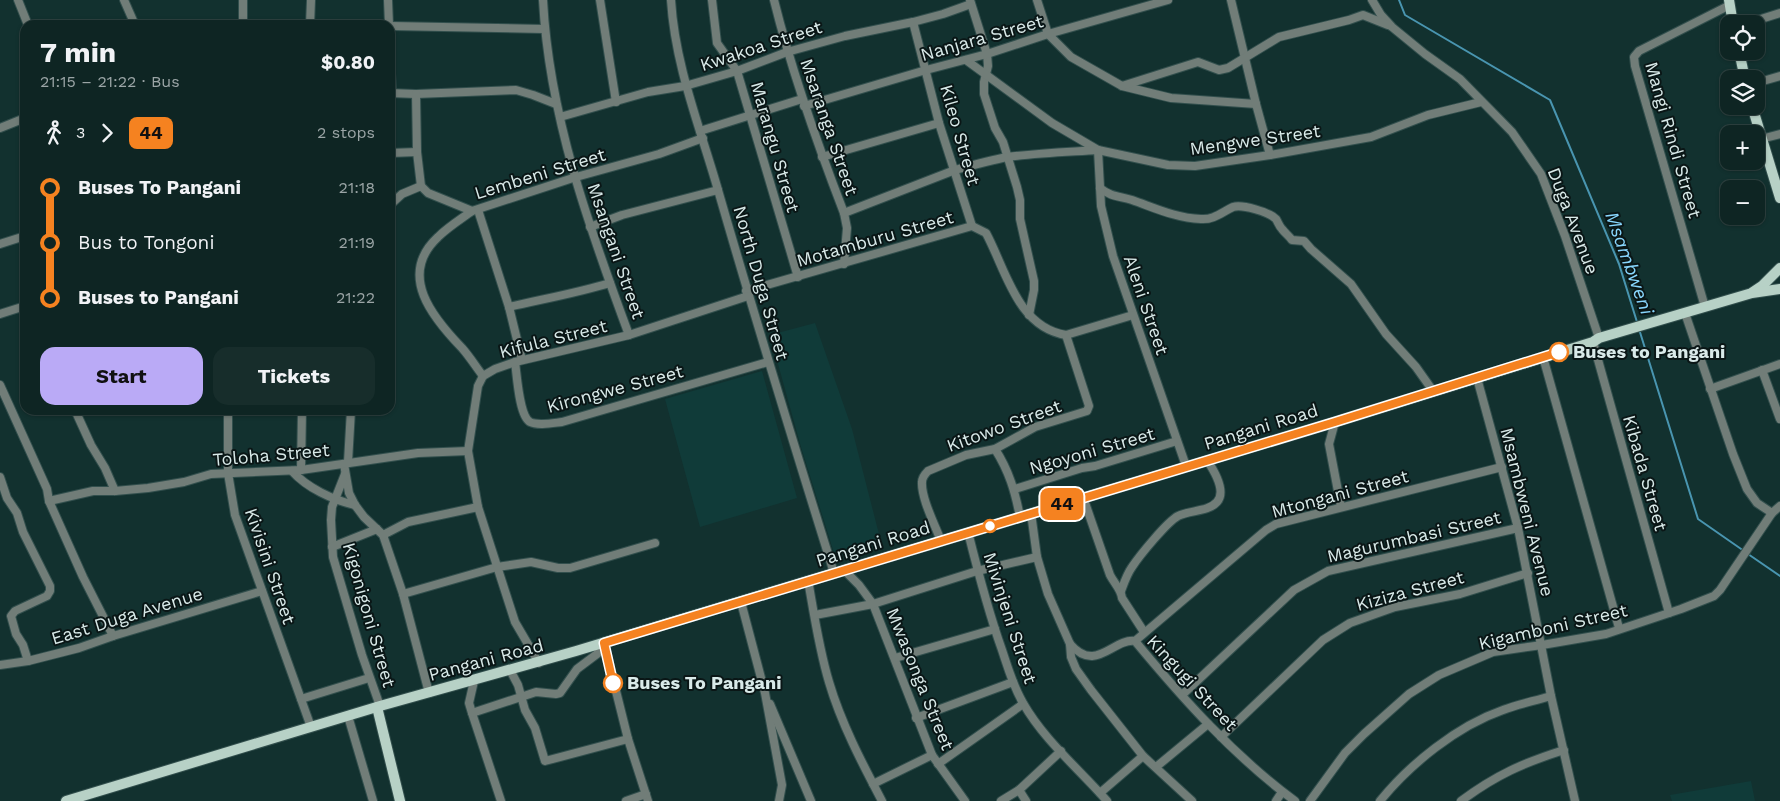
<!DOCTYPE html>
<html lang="en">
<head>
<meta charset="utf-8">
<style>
	:root { --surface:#0e2523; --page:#172d2b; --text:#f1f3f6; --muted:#9ba5a6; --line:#2e4241; --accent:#baaaf6 }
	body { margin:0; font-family:"Work Sans",sans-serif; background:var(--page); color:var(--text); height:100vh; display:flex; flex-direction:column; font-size:19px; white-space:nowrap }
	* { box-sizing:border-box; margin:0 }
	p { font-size:16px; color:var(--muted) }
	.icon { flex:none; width:28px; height:28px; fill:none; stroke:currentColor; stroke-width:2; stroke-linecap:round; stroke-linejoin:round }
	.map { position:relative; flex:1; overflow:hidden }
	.sheet { position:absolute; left:20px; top:20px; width:375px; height:395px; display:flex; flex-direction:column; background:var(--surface); border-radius:15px; box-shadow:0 1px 4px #0004,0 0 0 1px var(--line) }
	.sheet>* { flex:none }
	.badge { padding:0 10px; border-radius:8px; font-size:18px; line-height:32px }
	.controls { position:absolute; left:1720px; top:15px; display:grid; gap:10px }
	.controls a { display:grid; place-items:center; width:45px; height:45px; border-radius:10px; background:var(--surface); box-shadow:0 1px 4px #0004,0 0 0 1px var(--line); font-size:25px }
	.map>.badge { position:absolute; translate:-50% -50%; box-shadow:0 0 0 2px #fff }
	.legs { display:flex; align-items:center; gap:8px; height:55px; padding:0 20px; font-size:16px }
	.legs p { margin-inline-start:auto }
	.overview { display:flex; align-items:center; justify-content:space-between; height:85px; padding:0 20px }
	h1 { font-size:28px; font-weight:700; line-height:38px }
	.action { display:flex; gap:10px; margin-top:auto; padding:10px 20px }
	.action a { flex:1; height:58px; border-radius:15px; background:var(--accent); color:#111; font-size:20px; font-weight:700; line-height:58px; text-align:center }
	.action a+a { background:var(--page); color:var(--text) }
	ul { padding:0 20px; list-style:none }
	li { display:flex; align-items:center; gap:18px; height:55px; font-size:19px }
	li i { display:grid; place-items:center; width:8px; height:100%; margin:0 6px; background:currentColor }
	li i::after { content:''; width:12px; height:12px; margin:-6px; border:4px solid; border-radius:50%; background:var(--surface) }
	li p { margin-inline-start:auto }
	li:first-child i { background:linear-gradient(#0000 50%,currentColor 0) }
	li:last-child i { background:linear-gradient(currentColor 50%,#0000 0) }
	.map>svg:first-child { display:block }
	.built { fill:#103b39 }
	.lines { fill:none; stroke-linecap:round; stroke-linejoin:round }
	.stream { stroke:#4995b0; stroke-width:2 }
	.minor-casing { stroke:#324f4d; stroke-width:10 }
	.major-casing { stroke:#324f4d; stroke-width:12 }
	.minor { stroke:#717d78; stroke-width:8 }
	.major { stroke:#b7d1c6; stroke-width:10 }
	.line-1-casing { stroke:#fff; stroke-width:11 }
	.line-1 { stroke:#f58220; stroke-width:8 }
	.stop-1-dot { fill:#fff; stroke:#f58220; stroke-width:2.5 }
	.labels { text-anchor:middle; stroke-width:4; stroke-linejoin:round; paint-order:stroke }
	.street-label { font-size:18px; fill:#d9eae9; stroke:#0a1616 }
	.stop-label { font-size:18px; font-weight:bold; fill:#d9eae9; stroke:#0a1616; text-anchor:start }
	.water-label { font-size:19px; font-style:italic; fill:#88d6fd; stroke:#0a1616 }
</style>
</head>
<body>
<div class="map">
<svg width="1780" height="801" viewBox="0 0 1780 801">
	<rect width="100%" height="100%" fill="#12312f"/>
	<g class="built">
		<path d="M815,323L852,429L881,542L835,556L801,447L770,335Z"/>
		<path d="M762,371L797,498L700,527L665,399Z"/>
		<path d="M1751,781L1755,801H1672L1670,795Z"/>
	</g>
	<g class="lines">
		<g class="stream">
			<path d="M1399,0L1405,15L1550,100L1619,264L1637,322"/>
			<path d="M1639,329L1698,519L1744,551"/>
			<path d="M1748,554L1780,576"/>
		</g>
		<g class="minor-casing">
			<g id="minor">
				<path d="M18,0L28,25"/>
				<path d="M124,0L135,25"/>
				<path d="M388,0L389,25"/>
				<path d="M543,0C549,116 589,227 629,335"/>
				<path d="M600,0L616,102"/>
				<path d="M671,0C675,66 700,127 718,190C755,318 794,445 834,573"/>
				<path d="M712,0L717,43L737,71L798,277"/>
				<path d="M774,0C792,73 817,143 844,213L847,228L844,264"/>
				<path d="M970,0L987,54L988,66L984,82V94L995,128L1003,142L1017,187L1020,200V219L1034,281V290L1029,315"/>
				<path d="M1037,0L1048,34L1071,57L1122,86L1171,98L1256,104"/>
				<path d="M1231,0L1256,104L1270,155"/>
				<path d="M1372,0L1381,15L1392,27L1425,54L1460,79L1512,132L1541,174L1565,236L1599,338"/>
				<path d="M913,22L939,123L972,226"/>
				<path d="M1745,24L1780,13"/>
				<path d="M243,25V0"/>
				<path d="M310,25L311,0"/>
				<path d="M390,26L544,29"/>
				<path d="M390,54L392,93"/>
				<path d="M966,60L1052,123L1098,150L1168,165L1195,166L1270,155L1371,137L1428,115L1481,102"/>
				<path d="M1756,83L1780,76"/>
				<path d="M1122,86L1198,62L1219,70L1228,68L1279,37L1349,20L1363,15L1388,25"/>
				<path d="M390,93L416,94L516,90L533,95L556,104"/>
				<path d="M416,94L417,152L421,186L428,193L472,211L576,177L659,154L703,138"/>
				<path d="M804,106L926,70L987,54L1048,34L1168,0"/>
				<path d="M560,117L648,92L685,86L737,71L787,52L845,36L913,22L943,14L971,4"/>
				<path d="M0,128L25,118"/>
				<path d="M700,131L802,99"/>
				<path d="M1761,139L1780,134"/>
				<path d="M390,153L417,152"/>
				<path d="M822,157L939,123"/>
				<path d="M1100,188C1111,197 1119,196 1132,200C1155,208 1176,218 1201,219C1214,220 1222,212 1233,207C1242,204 1269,212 1276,219C1278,222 1279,226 1282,229C1285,233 1289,236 1292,240L1304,241L1311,249L1351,284L1386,334L1416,367L1433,391"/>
				<path d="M390,205L402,194L421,186"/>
				<path d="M478,210L509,307L522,360"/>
				<path d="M472,211C461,219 448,227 438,237C397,275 433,318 462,348C470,357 476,367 483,376"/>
				<path d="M844,213L955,170C973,165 991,160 1008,157C1038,153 1068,152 1098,150L1101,206L1113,256L1186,466"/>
				<path d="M590,227L622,215L718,190"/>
				<path d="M0,244L25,236"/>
				<path d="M746,291L972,226L986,233C1006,270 1017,327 1066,335L1133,315"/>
				<path d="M509,307C543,299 577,293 610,283"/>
				<path d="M1705,307L1635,66L1634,57L1639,51L1730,5"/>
				<path d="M1685,313L1733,454L1747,489L1757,503L1772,513"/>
				<path d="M0,314L25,306"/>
				<path d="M1593,342L1669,613"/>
				<path d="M1543,357L1619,628"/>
				<path d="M515,362C517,375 519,416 530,422C538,426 553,423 562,422L768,362"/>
				<path d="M1762,370L1780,419"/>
				<path d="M1477,378L1518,528L1551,696L1575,801"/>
				<path d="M0,385L47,489L49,501L83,577L113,636"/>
				<path d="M1710,389L1780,364"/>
				<path d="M75,410L91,445L105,468L115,491"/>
				<path d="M228,410V473L235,515L311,727"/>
				<path d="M1335,422L1329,444L1341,507"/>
				<path d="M995,449C1009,471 1015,491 1020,517"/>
				<path d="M348,462L351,410"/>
				<path d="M344,464L349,493L355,505L364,517L383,535L403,594L429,693"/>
				<path d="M301,470L302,410"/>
				<path d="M292,471C307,488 333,500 355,505"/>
				<path d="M345,474L332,507L331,520L333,557L362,655L380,706"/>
				<path d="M0,477L7,498L17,513L23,532L50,586V591L47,596L15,611L11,616L16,634L23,645L28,661"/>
				<path d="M1015,489L1082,468L1095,466L1177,441"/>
				<path d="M1083,497L1110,575C1114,583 1121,589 1122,598L1144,632"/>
				<path d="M49,501L93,491H115L148,488L184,482L211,474L301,470L418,453L468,451"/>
				<path d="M1031,513L1037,557L1048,594L1070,644C1096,674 1113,638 1135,641C1183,699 1234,756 1295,801"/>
				<path d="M968,532C978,572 988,611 1002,650C1008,668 1013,686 1023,703C1044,740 1079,769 1107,801"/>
				<path d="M383,535L408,522L478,507"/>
				<path d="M941,541C935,525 921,498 922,482C922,477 925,474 928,471L966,455L995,449L1035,427L1087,411L1089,406L1066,335"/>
				<path d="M332,547L377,529"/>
				<path d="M844,570L859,585L873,604L932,755L965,801"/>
				<path d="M808,580C814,614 819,649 829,682C841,723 862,763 882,801"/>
				<path d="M1121,591C1124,583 1127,574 1132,567C1140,555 1167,522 1178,516C1190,510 1208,512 1217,502C1227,491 1213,469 1207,460"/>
				<path d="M403,594L497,567L531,562L558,568H570L655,543"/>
				<path d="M741,602L765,693L782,785L779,801"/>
				<path d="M815,615L873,604L977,571L1037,557"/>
				<path d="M1135,641L1266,530L1276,524L1502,467"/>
				<path d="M604,643L628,739L648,801"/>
				<path d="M1070,644L1071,657L1076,669L1091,690L1143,756L1192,801"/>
				<path d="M895,658L995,629"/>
				<path d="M539,663L515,622L478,507L468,451L478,386L483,376L495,369L515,362L629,335L748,296"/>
				<path d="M0,665L28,661L79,648L113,636L262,591"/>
				<path d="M510,670L518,685L525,710L535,728L545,761L628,739"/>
				<path d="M474,681L469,703L472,713L501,801"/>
				<path d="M1182,695L1294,590L1328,571L1518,528"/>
				<path d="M301,699L369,678"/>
				<path d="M770,704L811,801"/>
				<path d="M472,713L536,692L556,694L560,693L577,669L597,654L604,643"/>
				<path d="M348,716L373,801"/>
				<path d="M916,718L1013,682"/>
				<path d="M1221,737L1323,640L1350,623L1395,607L1460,594L1528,573"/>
				<path d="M938,764L1023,704"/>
				<path d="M1156,767L1208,724"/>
				<path d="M873,784L932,755"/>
				<path d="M1019,790L1026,801"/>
				<path d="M1100,793L1143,756"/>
				<path d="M626,801L646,794"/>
				<path d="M1001,801L1019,790L1061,751"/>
				<path d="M1276,801L1282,792"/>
				<path d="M1310,801L1345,753L1364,734L1409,694L1439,675L1493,652L1542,645L1606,634L1681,609L1714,596L1720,590L1772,513L1780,506"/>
				<path d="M1380,801C1410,764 1457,726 1503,710C1518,704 1535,701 1551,696"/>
				<path d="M1461,801C1496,775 1523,763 1564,750"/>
			</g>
		</g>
		<g class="major-casing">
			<g id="major">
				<path d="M1729,0L1733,24"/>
				<path d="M1739,51L1745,79"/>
				<path d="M1752,106L1780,198"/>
				<path d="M1753,292L1762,286L1780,268"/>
				<path d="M377,707L400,801"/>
				<path d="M66,801L380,706L576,651L1335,422L1593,342L1599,338L1752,293L1780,289"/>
			</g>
		</g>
		<use href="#minor" class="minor"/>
		<use href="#major" class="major"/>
	</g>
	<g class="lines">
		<g class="line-1-casing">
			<path id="line-1" d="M613,683L604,643L1335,422L1559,352"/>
		</g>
		<use href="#line-1" class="line-1"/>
	</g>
	<g class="stop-1-dot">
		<circle cx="1559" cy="352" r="9"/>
		<circle cx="990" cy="526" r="6"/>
		<circle cx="613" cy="683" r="9"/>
	</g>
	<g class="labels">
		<g class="street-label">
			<text transform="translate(982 38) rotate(-16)" y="6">Nanjara Street</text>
			<text transform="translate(761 46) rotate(-18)" y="6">Kwakoa Street</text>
			<text transform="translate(829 127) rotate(71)" y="6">Msaranga Street</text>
			<text transform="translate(960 135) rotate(74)" y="6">Kileo Street</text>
			<text transform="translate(1255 140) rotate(-8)" y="6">Mengwe Street</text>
			<text transform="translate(1673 140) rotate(74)" y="6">Mangi Rindi Street</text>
			<text transform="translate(775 147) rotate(74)" y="6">Marangu Street</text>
			<text transform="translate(540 174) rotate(-17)" y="6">Lembeni Street</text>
			<text transform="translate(1573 221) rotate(69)" y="6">Duga Avenue</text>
			<text transform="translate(875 239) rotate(-16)" y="6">Motamburu Street</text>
			<text transform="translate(616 251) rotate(71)" y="6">Msangani Street</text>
			<text transform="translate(761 283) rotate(74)" y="6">North Duga Street</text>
			<text transform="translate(1146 305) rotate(71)" y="6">Aleni Street</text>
			<text transform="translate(553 339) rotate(-14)" y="6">Kifula Street</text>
			<text transform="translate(615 389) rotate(-15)" y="6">Kirongwe Street</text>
			<text transform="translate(1004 426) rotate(-20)" y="6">Kitowo Street</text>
			<text transform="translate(1261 427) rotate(-17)" y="6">Pangani Road</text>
			<text transform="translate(1092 451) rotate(-16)" y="6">Ngoyoni Street</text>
			<text transform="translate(271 455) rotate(-5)" y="6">Toloha Street</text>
			<text transform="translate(1645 473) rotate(74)" y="6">Kibada Street</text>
			<text transform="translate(1340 494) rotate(-15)" y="6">Mtongani Street</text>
			<text transform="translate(1527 512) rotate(76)" y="6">Msambweni Avenue</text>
			<text transform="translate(1414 537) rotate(-13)" y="6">Magurumbasi Street</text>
			<text transform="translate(873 544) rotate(-17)" y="6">Pangani Road</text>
			<text transform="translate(270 566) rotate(71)" y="6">Kivisini Street</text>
			<text transform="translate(1410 591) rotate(-15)" y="6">Kiziza Street</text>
			<text transform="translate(369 615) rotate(74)" y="6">Kigonigoni Street</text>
			<text transform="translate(127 616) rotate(-17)" y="6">East Duga Avenue</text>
			<text transform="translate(1010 618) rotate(72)" y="6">Mivinjeni Street</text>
			<text transform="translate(1553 627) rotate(-13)" y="6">Kigamboni Street</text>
			<text transform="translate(486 660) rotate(-15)" y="6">Pangani Road</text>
			<text transform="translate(920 679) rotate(68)" y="6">Mwasonga Street</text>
			<text transform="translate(1192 683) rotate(47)" y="6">Kingugi Street</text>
		</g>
		<g class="stop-label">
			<text x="1573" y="358">Buses to Pangani</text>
			<text x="627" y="689">Buses To Pangani</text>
		</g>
		<g class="water-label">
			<text transform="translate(1630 263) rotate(70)" y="7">Msambweni</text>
		</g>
	</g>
</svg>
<div class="controls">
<a><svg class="icon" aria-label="locate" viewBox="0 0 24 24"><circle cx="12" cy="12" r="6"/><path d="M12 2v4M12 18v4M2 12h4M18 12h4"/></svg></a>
<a><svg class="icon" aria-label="layers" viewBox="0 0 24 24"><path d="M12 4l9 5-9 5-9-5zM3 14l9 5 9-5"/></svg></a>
<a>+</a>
<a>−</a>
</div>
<b class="badge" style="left:1062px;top:504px;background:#f58220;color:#111">44</b>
<section class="sheet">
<div class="overview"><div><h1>7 min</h1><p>21:15 – 21:22 · Bus</p></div><b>$0.80</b></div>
<div class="legs"><svg class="icon" aria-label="walk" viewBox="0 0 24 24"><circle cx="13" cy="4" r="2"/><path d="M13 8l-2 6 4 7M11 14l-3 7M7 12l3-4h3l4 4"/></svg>3<svg class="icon" aria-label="forward" viewBox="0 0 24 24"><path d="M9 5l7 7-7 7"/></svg><b class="badge" style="background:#f58220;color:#111">44</b><p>2 stops</p></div>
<ul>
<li><i style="color:#f58220"></i><b>Buses To Pangani</b><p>21:18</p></li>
<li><i style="color:#f58220"></i><span>Bus to Tongoni</span><p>21:19</p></li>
<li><i style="color:#f58220"></i><b>Buses to Pangani</b><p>21:22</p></li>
</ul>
<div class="action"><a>Start</a><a>Tickets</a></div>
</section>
</div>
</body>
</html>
